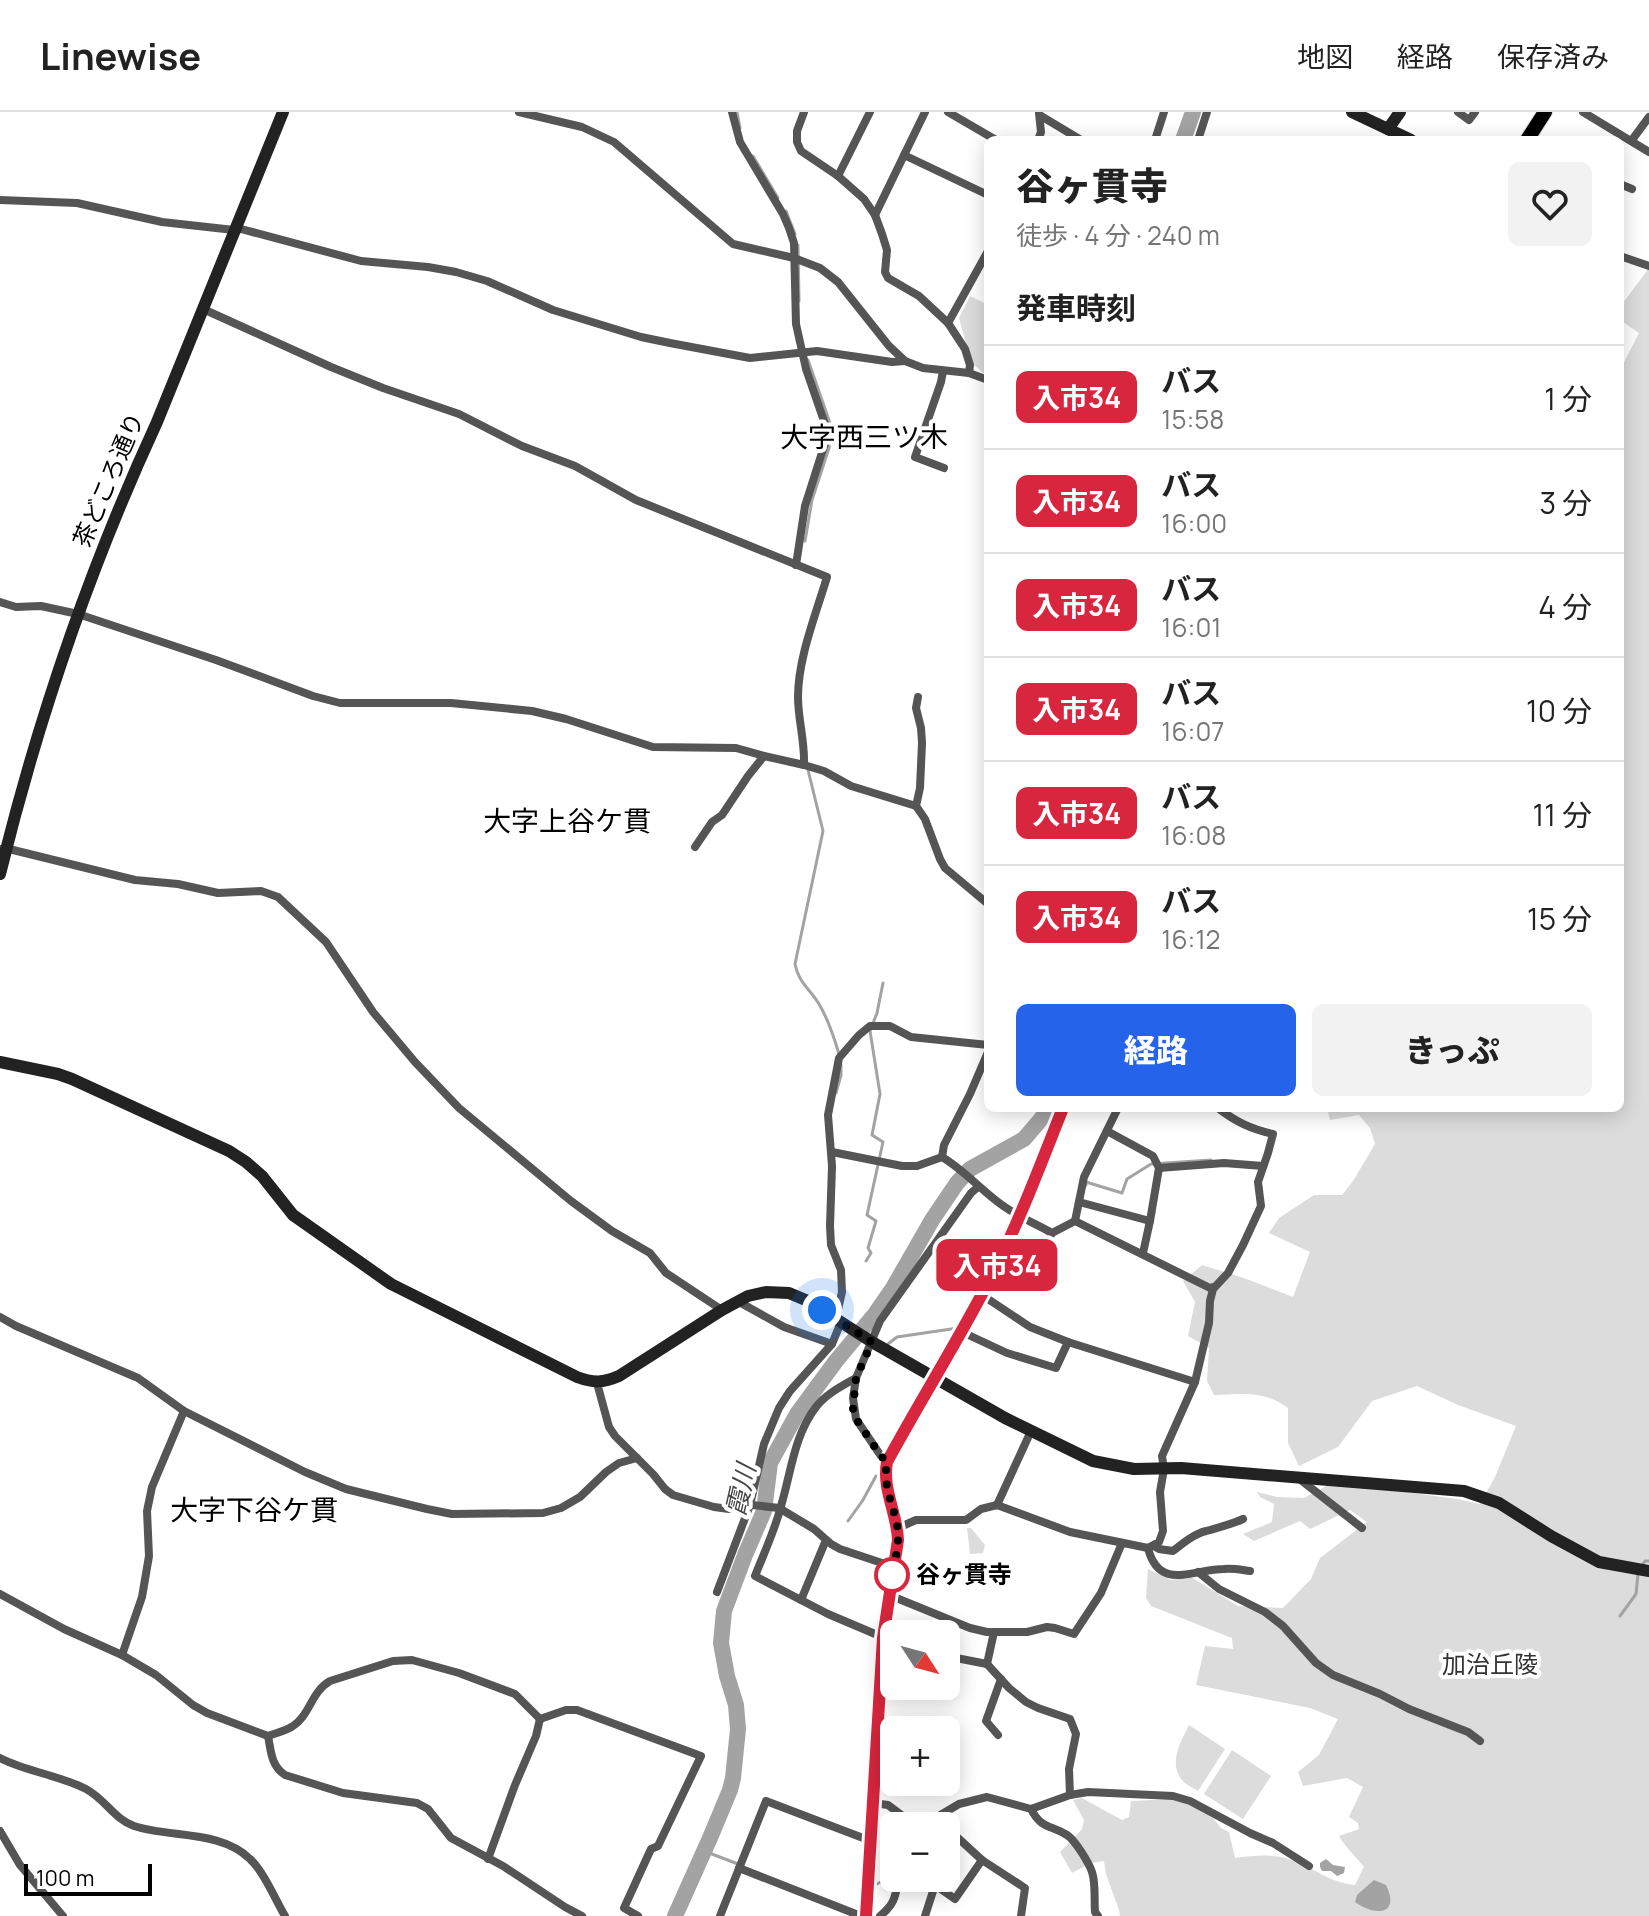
<!DOCTYPE html>
<html lang="ja">
<head>
<meta charset="utf-8">
<style>
	:root { --surface:#fff; --page:#f2f2f2; --text:#222; --muted:#767676; --line:#e0e0e0; --accent:#2563eb }
	body { margin:0; font-family:Manrope,"Noto Sans JP",sans-serif; background:var(--page); color:var(--text); height:100vh; display:flex; flex-direction:column; font-size:30px; white-space:nowrap }
	* { box-sizing:border-box; margin:0 }
	p { font-size:26px; color:var(--muted) }
	.icon { flex:none; width:44px; height:44px; fill:none; stroke:currentColor; stroke-width:2; stroke-linecap:round; stroke-linejoin:round }
	.map { position:relative; flex:1; overflow:hidden }
	.panel { position:absolute; left:984px; top:24px; width:640px; height:976px; display:flex; flex-direction:column; background:var(--surface); border-radius:12px; box-shadow:0 4px 20px #0003 }
	.panel>* { flex:none }
	.badge { padding:0 16px; border-radius:12px; font-size:28px; line-height:52px }
	.needle { width:52px; rotate:126deg }
	.controls { position:absolute; left:880px; top:1508px; display:grid; gap:16px }
	.controls a { display:grid; place-items:center; width:80px; height:80px; border-radius:12px; background:var(--surface); box-shadow:0 4px 20px #0003; font-size:40px }
	.scale { position:absolute; left:24px; bottom:20px; width:128px; box-sizing:border-box; padding-left:8px; border:4px solid #000; border-top:0; font-size:22px; line-height:28px; white-space:nowrap; color:#000; -webkit-text-stroke:6px #fff; paint-order:stroke }
	.you { position:absolute; width:40px; height:40px; margin:-20px; border:6px solid #fff; border-radius:50%; background:#1a73e8; box-shadow:0 0 0 12px #1a73e833 }
	.map>.badge { position:absolute; translate:-50% -50%; box-shadow:0 0 0 4px #fff }
	h2 { padding:0 32px; font-size:30px; line-height:72px }
	.round { display:grid; place-items:center; flex:none; width:84px; height:84px; border-radius:12px; background:var(--page) }
	.overview { display:flex; align-items:center; justify-content:space-between; height:136px; padding:0 32px }
	h1 { font-size:38px; font-weight:800; line-height:60px }
	.cta { display:flex; gap:16px; margin-top:auto; padding:16px 32px }
	.cta a { flex:1; height:92px; border-radius:12px; background:var(--accent); color:#fff; font-size:32px; font-weight:800; line-height:92px; text-align:center }
	.cta a+a { background:var(--page); color:var(--text) }
	ul { padding:0; list-style:none }
	li { display:flex; align-items:center; gap:24px; height:104px; padding:0 32px; border-top:2px solid var(--line) }
	li div { flex:1 }
	li b { display:block; font-size:30px }
	li em { font-style:normal }
	li .badge { min-width:88px; font-weight:700; text-align:center }
	header { display:flex; align-items:center; gap:48px; box-sizing:border-box; height:112px; padding:0 40px; background:var(--surface); border-bottom:2px solid var(--line) }
	header strong { font-size:38px }
	nav { display:flex; gap:44px; margin-inline-start:auto; font-size:28px }
	.map>svg:first-child { display:block }
	.green { fill:#dcdcdc }
	.water { fill:#a3a3a3 }
	.lines { fill:none; stroke-linecap:round; stroke-linejoin:round }
	.stream { stroke:#a3a3a3; stroke-width:3 }
	.river { stroke:#a3a3a3; stroke-width:16 }
	.primary-casing { stroke:#dbdbdb; stroke-width:16 }
	.street { stroke:#555; stroke-width:8 }
	.secondary { stroke:#222; stroke-width:12 }
	.primary { stroke:#000; stroke-width:14 }
	.line-casing { stroke:#fff; stroke-width:18 }
	.line { stroke:#d7263d; stroke-width:12 }
	.walk { stroke:#000; stroke-width:8; stroke-dasharray:0 14.4 }
	.stop-dot { fill:#fff; stroke:#d7263d; stroke-width:4 }
	.labels { text-anchor:middle; stroke-width:8; stroke-linejoin:round; paint-order:stroke }
	.street-label { font-size:24px; fill:#000; stroke:#fff }
	.stop-label { font-size:24px; font-weight:bold; fill:#000; stroke:#fff; text-anchor:start }
	.park-label { font-size:24px; fill:#333; stroke:#fff }
	.water-label { font-size:26px; font-style:italic; fill:#444; stroke:#fff }
	.quarter-label { font-size:28px; fill:#000; stroke:#fff }
</style>
</head>
<body>
<header>
<strong>Linewise</strong>
<nav><a>地図</a><a>経路</a><a>保存済み</a></nav>
</header>
<div class="map">
<svg width="1649" height="1804" viewBox="0 0 1649 1804">
	<rect width="100%" height="100%" fill="#fff"/>
	<g class="green">
		<path d="M1649,156V1804H1120L1119,1798L1106,1762L1104,1749L1091,1751L1072,1761L1060,1740L1082,1717L1084,1708L1073,1688L1082,1686L1122,1708L1129,1705L1131,1689L1178,1687L1213,1706L1221,1716L1229,1720L1235,1746C1253,1744 1273,1741 1291,1748C1316,1756 1327,1770 1355,1773L1364,1755L1345,1733L1339,1724L1359,1717L1358,1711L1349,1705L1363,1675L1347,1666L1303,1674L1298,1660L1319,1643L1338,1607L1310,1596L1196,1573L1205,1534L1233,1537L1232,1526L1151,1494L1146,1486L1148,1457L1171,1468L1191,1465L1238,1494L1283,1496L1311,1467L1320,1446L1367,1410L1350,1398L1310,1417L1300,1409L1254,1429L1243,1422L1272,1410L1274,1392L1260,1385L1257,1380L1277,1385L1304,1386L1328,1373L1376,1376L1457,1387L1480,1392L1495,1365L1516,1314L1458,1293L1417,1274L1372,1289L1338,1335L1299,1354L1288,1331V1296C1264,1278 1242,1282 1214,1283L1207,1269L1209,1236L1188,1224L1195,1190L1183,1169L1202,1153L1244,1166L1293,1185L1310,1140L1269,1121L1279,1106L1314,1083H1342L1353,1069L1375,1032L1370,1016L1359,1003L1330,1008L1327,996H1620V258L1639,221L1620,208V195Z"/>
		<path d="M970,184L988,193V265L971,250L959,206Z"/>
		<path d="M967,1416H971L985,1433L983,1441L970,1442Z"/>
		<path d="M1189,1613L1225,1637L1198,1679C1193,1676 1185,1672 1182,1668C1168,1651 1181,1629 1189,1613Z"/>
		<path d="M1232,1638L1271,1664L1243,1707L1204,1682Z"/>
	</g>
	<g class="water">
		<path d="M1326,1747L1333,1753L1345,1755L1344,1761L1337,1764L1331,1759H1322L1320,1755V1751Z"/>
		<path d="M1374,1768L1386,1773C1401,1804 1374,1804 1355,1790L1357,1783Z"/>
	</g>
	<g class="lines">
		<g class="stream">
			<path d="M737,0L740,16"/>
			<path d="M753,44L778,86"/>
			<path d="M786,99L795,122"/>
			<path d="M798,133L799,189"/>
			<path d="M805,429L812,388L829,336L831,314L808,248"/>
			<path d="M808,658L823,719L795,852C798,870 810,877 819,892C828,907 834,925 839,942"/>
			<path d="M836,981L841,963V953"/>
			<path d="M1086,1073V1070L1122,1081L1127,1067L1151,1052L1211,1048"/>
			<path d="M866,1149L871,1141L868,1136L876,1109L867,1103L883,1030L872,1023L880,982L870,919L877,901L883,871"/>
			<path d="M1003,1156L1043,1128"/>
			<path d="M888,1232L897,1225L958,1216"/>
			<path d="M848,1409L863,1388L876,1364"/>
			<path d="M1641,1455L1645,1449H1649"/>
			<path d="M1620,1504L1636,1482L1638,1462"/>
			<path d="M704,1739L738,1752"/>
			<path d="M873,1774L894,1763"/>
		</g>
		<g class="river">
			<path d="M1183,28L1193,0"/>
			<path d="M675,1804L710,1726L730,1678L733,1666L738,1617L736,1593L727,1564L721,1531L724,1499L745,1443L764,1399L770,1351L797,1302L836,1249L875,1202L893,1176L932,1108L957,1071L970,1057L1024,1027L1042,1006L1047,996"/>
		</g>
		<g class="primary-casing">
			<g id="primary">
				<path d="M1527,28L1545,0"/>
				<path d="M866,1804L883,1526L898,1428C897,1401 882,1377 887,1350C921,1287 960,1226 993,1161C1020,1108 1041,1051 1063,996"/>
			</g>
		</g>
		<g class="street">
			<path d="M519,0L582,15L614,30L733,132L794,146L820,156L838,170L889,234L905,249L923,256L969,261L988,268"/>
			<path d="M732,0L740,30L783,102L789,116L794,131L796,212L806,257L825,312L826,328L805,394L796,453"/>
			<path d="M804,0L797,19V30L801,39L838,64L864,87L875,103L882,122L887,138L885,160L888,166L919,184L948,211L965,237L970,253L969,261"/>
			<path d="M948,0L996,28"/>
			<path d="M1458,0L1469,8L1475,0"/>
			<path d="M1583,0L1649,40"/>
			<path d="M1041,4L1081,28"/>
			<path d="M1038,28L1041,20L1039,1"/>
			<path d="M1155,28L1164,0"/>
			<path d="M1198,28L1207,0"/>
			<path d="M1632,28L1649,5"/>
			<path d="M904,43L988,83"/>
			<path d="M838,64L870,0"/>
			<path d="M1620,72L1632,77"/>
			<path d="M0,88L77,91L162,110L234,118L241,117L361,149L428,155L456,160L487,169L553,198L641,225L670,231L750,246L817,239L892,250L905,249"/>
			<path d="M875,103L925,0"/>
			<path d="M1620,144L1649,154"/>
			<path d="M203,197L331,255L383,276L459,302L522,334L575,354L636,388L827,465C816,502 798,546 798,585C798,608 805,629 804,653"/>
			<path d="M948,211L988,139"/>
			<path d="M943,259L941,270L915,345L944,356"/>
			<path d="M0,490L16,495L41,494L78,502L216,548L313,584L340,591H451L532,599L566,607L653,635L736,636L764,644L804,653L824,659L851,674L916,694L925,707L940,747L945,756L988,792"/>
			<path d="M916,694L920,676L922,631L921,616L916,596L918,585"/>
			<path d="M695,735L712,710L722,703L748,664L764,644"/>
			<path d="M0,737L13,738L135,768L178,772L218,781L261,779L278,785L326,830L373,900L415,950L459,996L571,1089L612,1119L650,1141L666,1161L722,1198"/>
			<path d="M1107,1019L1153,1044L1159,1056L1150,1109L1143,1141"/>
			<path d="M832,1040L902,1054H917L942,1045"/>
			<path d="M942,1045C964,1058 981,1078 1002,1093C1017,1104 1036,1112 1052,1121"/>
			<path d="M942,1045L944,1033L970,982L988,940"/>
			<path d="M1159,1056L1224,1051L1263,1054"/>
			<path d="M1079,1090L1150,1109"/>
			<path d="M1075,1109L1210,1176L1214,1175"/>
			<path d="M1075,1109L1084,1065L1118,996"/>
			<path d="M995,1158L1005,1159L1045,1133L1052,1121L1075,1109"/>
			<path d="M982,1183L1030,1215L1068,1230L1195,1270"/>
			<path d="M739,1190L784,1215L832,1232"/>
			<path d="M0,1205L16,1214L138,1266L184,1299L305,1360L346,1377L427,1397L452,1402L543,1401L561,1396L580,1385L606,1360L619,1351L637,1346"/>
			<path d="M836,1206L842,1180L841,1158L831,1133L830,1114L832,1054L828,1003L839,946L859,923L870,914H890L911,925L988,933"/>
			<path d="M962,1220L1007,1241L1056,1256L1068,1230"/>
			<path d="M856,1266C842,1274 826,1282 816,1295C794,1323 791,1361 781,1394C775,1418 764,1441 755,1464L828,1502L894,1530"/>
			<path d="M597,1271L609,1315L615,1324L653,1362L665,1377L673,1383L714,1395L729,1397L752,1393L779,1396L814,1417L831,1432L840,1437L894,1455"/>
			<path d="M887,1350L881,1344L856,1307L853,1286L856,1266L880,1209L971,1081L978,1075"/>
			<path d="M1297,1365L1362,1416"/>
			<path d="M997,1393L1031,1319"/>
			<path d="M898,1416L916,1408H966L981,1397L997,1393L1070,1420L1148,1436L1159,1430L1163,1419L1160,1380L1164,1357L1162,1344L1195,1270L1209,1211L1210,1189L1213,1177L1228,1161L1243,1133L1261,1094L1258,1070L1268,1041L1273,1022C1251,1017 1236,1010 1218,996"/>
			<path d="M1154,1434L1159,1437L1173,1439C1183,1431 1194,1422 1206,1419C1220,1415 1230,1413 1243,1407"/>
			<path d="M1148,1436C1159,1480 1193,1457 1224,1457C1233,1456 1242,1458 1250,1459"/>
			<path d="M1198,1460L1219,1477L1265,1500L1283,1514L1316,1551L1333,1563L1380,1582L1409,1597L1468,1620L1480,1629"/>
			<path d="M717,1480L750,1393L764,1332L779,1296L790,1279L832,1232L841,1210"/>
			<path d="M0,1482L64,1517L122,1543L156,1563L193,1593L207,1601L268,1624C271,1639 271,1654 285,1663L343,1681L417,1691L428,1697L451,1726L503,1754L565,1795L582,1804"/>
			<path d="M889,1483L970,1516L987,1520H1027L1047,1515L1055,1516L1074,1522L1101,1481L1122,1431"/>
			<path d="M801,1488L826,1428"/>
			<path d="M122,1543L142,1485L149,1444L147,1399L152,1375L184,1299"/>
			<path d="M946,1544L987,1552L1009,1576L1026,1590L1038,1596L1070,1607L1076,1622L1069,1657L1070,1683"/>
			<path d="M987,1552L994,1520"/>
			<path d="M998,1623L986,1609L1001,1567"/>
			<path d="M268,1624C276,1621 286,1619 293,1614C310,1603 311,1580 330,1569L393,1549L412,1548L459,1561L515,1582L540,1607L566,1598H577L701,1644L658,1734L651,1737L624,1796L638,1804"/>
			<path d="M0,1646C27,1660 59,1663 86,1677C105,1687 114,1707 134,1714C171,1726 221,1718 250,1747C264,1760 275,1787 285,1804"/>
			<path d="M873,1691L888,1693L908,1708H932L959,1692L987,1685L1031,1697L1070,1683L1088,1680L1173,1684L1190,1689L1250,1721L1273,1731L1309,1754"/>
			<path d="M1031,1697C1041,1717 1051,1713 1067,1723C1075,1728 1089,1751 1092,1760C1096,1772 1094,1788 1095,1800L1098,1804"/>
			<path d="M946,1715L982,1748L1025,1776L1021,1804"/>
			<path d="M0,1719L20,1753L63,1804"/>
			<path d="M488,1747L515,1673L536,1624L540,1607"/>
			<path d="M739,1756L861,1804"/>
			<path d="M720,1804L766,1689L871,1729"/>
			<path d="M880,1804C895,1792 895,1785 899,1766"/>
			<path d="M925,1804L935,1773L955,1787L982,1748"/>
		</g>
		<g class="secondary">
			<path d="M1352,0L1411,28"/>
			<path d="M1388,17L1400,0"/>
			<path d="M0,762C38,607 90,455 157,310L283,0"/>
			<path d="M0,950L58,962L72,967L229,1039L246,1050L262,1064L293,1103L391,1172L577,1265C593,1271 603,1271 619,1264L722,1198L748,1184L766,1180L789,1181L808,1189L872,1230L1005,1306L1093,1349L1134,1357L1181,1356L1464,1379L1499,1391L1551,1424L1599,1450L1649,1459"/>
		</g>
		<use href="#primary" class="primary"/>
	</g>
	<g class="lines">
		<g class="line-casing">
			<path id="line" d="M866,1804L883,1526L898,1428C897,1401 882,1377 887,1350C921,1287 960,1226 993,1161C1020,1108 1041,1051 1063,996"/>
		</g>
		<use href="#line" class="line"/>
		<path class="walk" d="M822,1198L872,1230L856,1266L853,1297L856,1307L881,1344L887,1350C882,1375 895,1395 898,1419C899,1433 895,1449 892,1463"/>
	</g>
	<circle class="stop-dot" cx="892" cy="1463" r="16"/>
	<g class="labels">
		<g class="street-label">
			<text transform="translate(109 368) rotate(-67)" y="8">茶どころ通り</text>
		</g>
		<g class="stop-label">
			<text x="916" y="1471">谷ヶ貫寺</text>
		</g>
		<g class="park-label">
			<text x="1490" y="1561">加治丘陵</text>
		</g>
		<g class="water-label">
			<text transform="translate(741 1378) rotate(-77)" y="9">霞川</text>
		</g>
		<g class="quarter-label">
			<text x="864" y="335">大字西三ツ木</text>
			<text x="567" y="719">大字上谷ケ貫</text>
			<text x="254" y="1408">大字下谷ケ貫</text>
		</g>
	</g>
</svg>
<div class="controls">
<a><svg class="needle" viewBox="-14 -14 28 28"><path d="M0-13l5 13h-10z" fill="#e53935"/><path d="M0 13l5-13h-10z" fill="#767676"/></svg></a>
<a>+</a>
<a>−</a>
</div>
<div class="scale">100 m</div>
<div class="you" style="left:822px;top:1198px"></div>
<b class="badge" style="left:997px;top:1153px;background:#d7263d;color:#fff">入市34</b>
<section class="panel">
<div class="overview"><div><h1>谷ヶ貫寺</h1><p>徒歩 · 4 分 · 240 m</p></div><a class="round"><svg class="icon" aria-label="heart" viewBox="0 0 24 24"><path d="M12 20l-8-8c-3-5 5-10 8-4 3-6 11-1 8 4z"/></svg></a></div>
<h2>発車時刻</h2>
<ul>
<li><span class="badge" style="background:#d7263d;color:#fff">入市34</span><div><b>バス</b><p>15:58</p></div><em>1 分</em></li>
<li><span class="badge" style="background:#d7263d;color:#fff">入市34</span><div><b>バス</b><p>16:00</p></div><em>3 分</em></li>
<li><span class="badge" style="background:#d7263d;color:#fff">入市34</span><div><b>バス</b><p>16:01</p></div><em>4 分</em></li>
<li><span class="badge" style="background:#d7263d;color:#fff">入市34</span><div><b>バス</b><p>16:07</p></div><em>10 分</em></li>
<li><span class="badge" style="background:#d7263d;color:#fff">入市34</span><div><b>バス</b><p>16:08</p></div><em>11 分</em></li>
<li><span class="badge" style="background:#d7263d;color:#fff">入市34</span><div><b>バス</b><p>16:12</p></div><em>15 分</em></li>
</ul>
<div class="cta"><a>経路</a><a>きっぷ</a></div>
</section>
</div>
</body>
</html>
